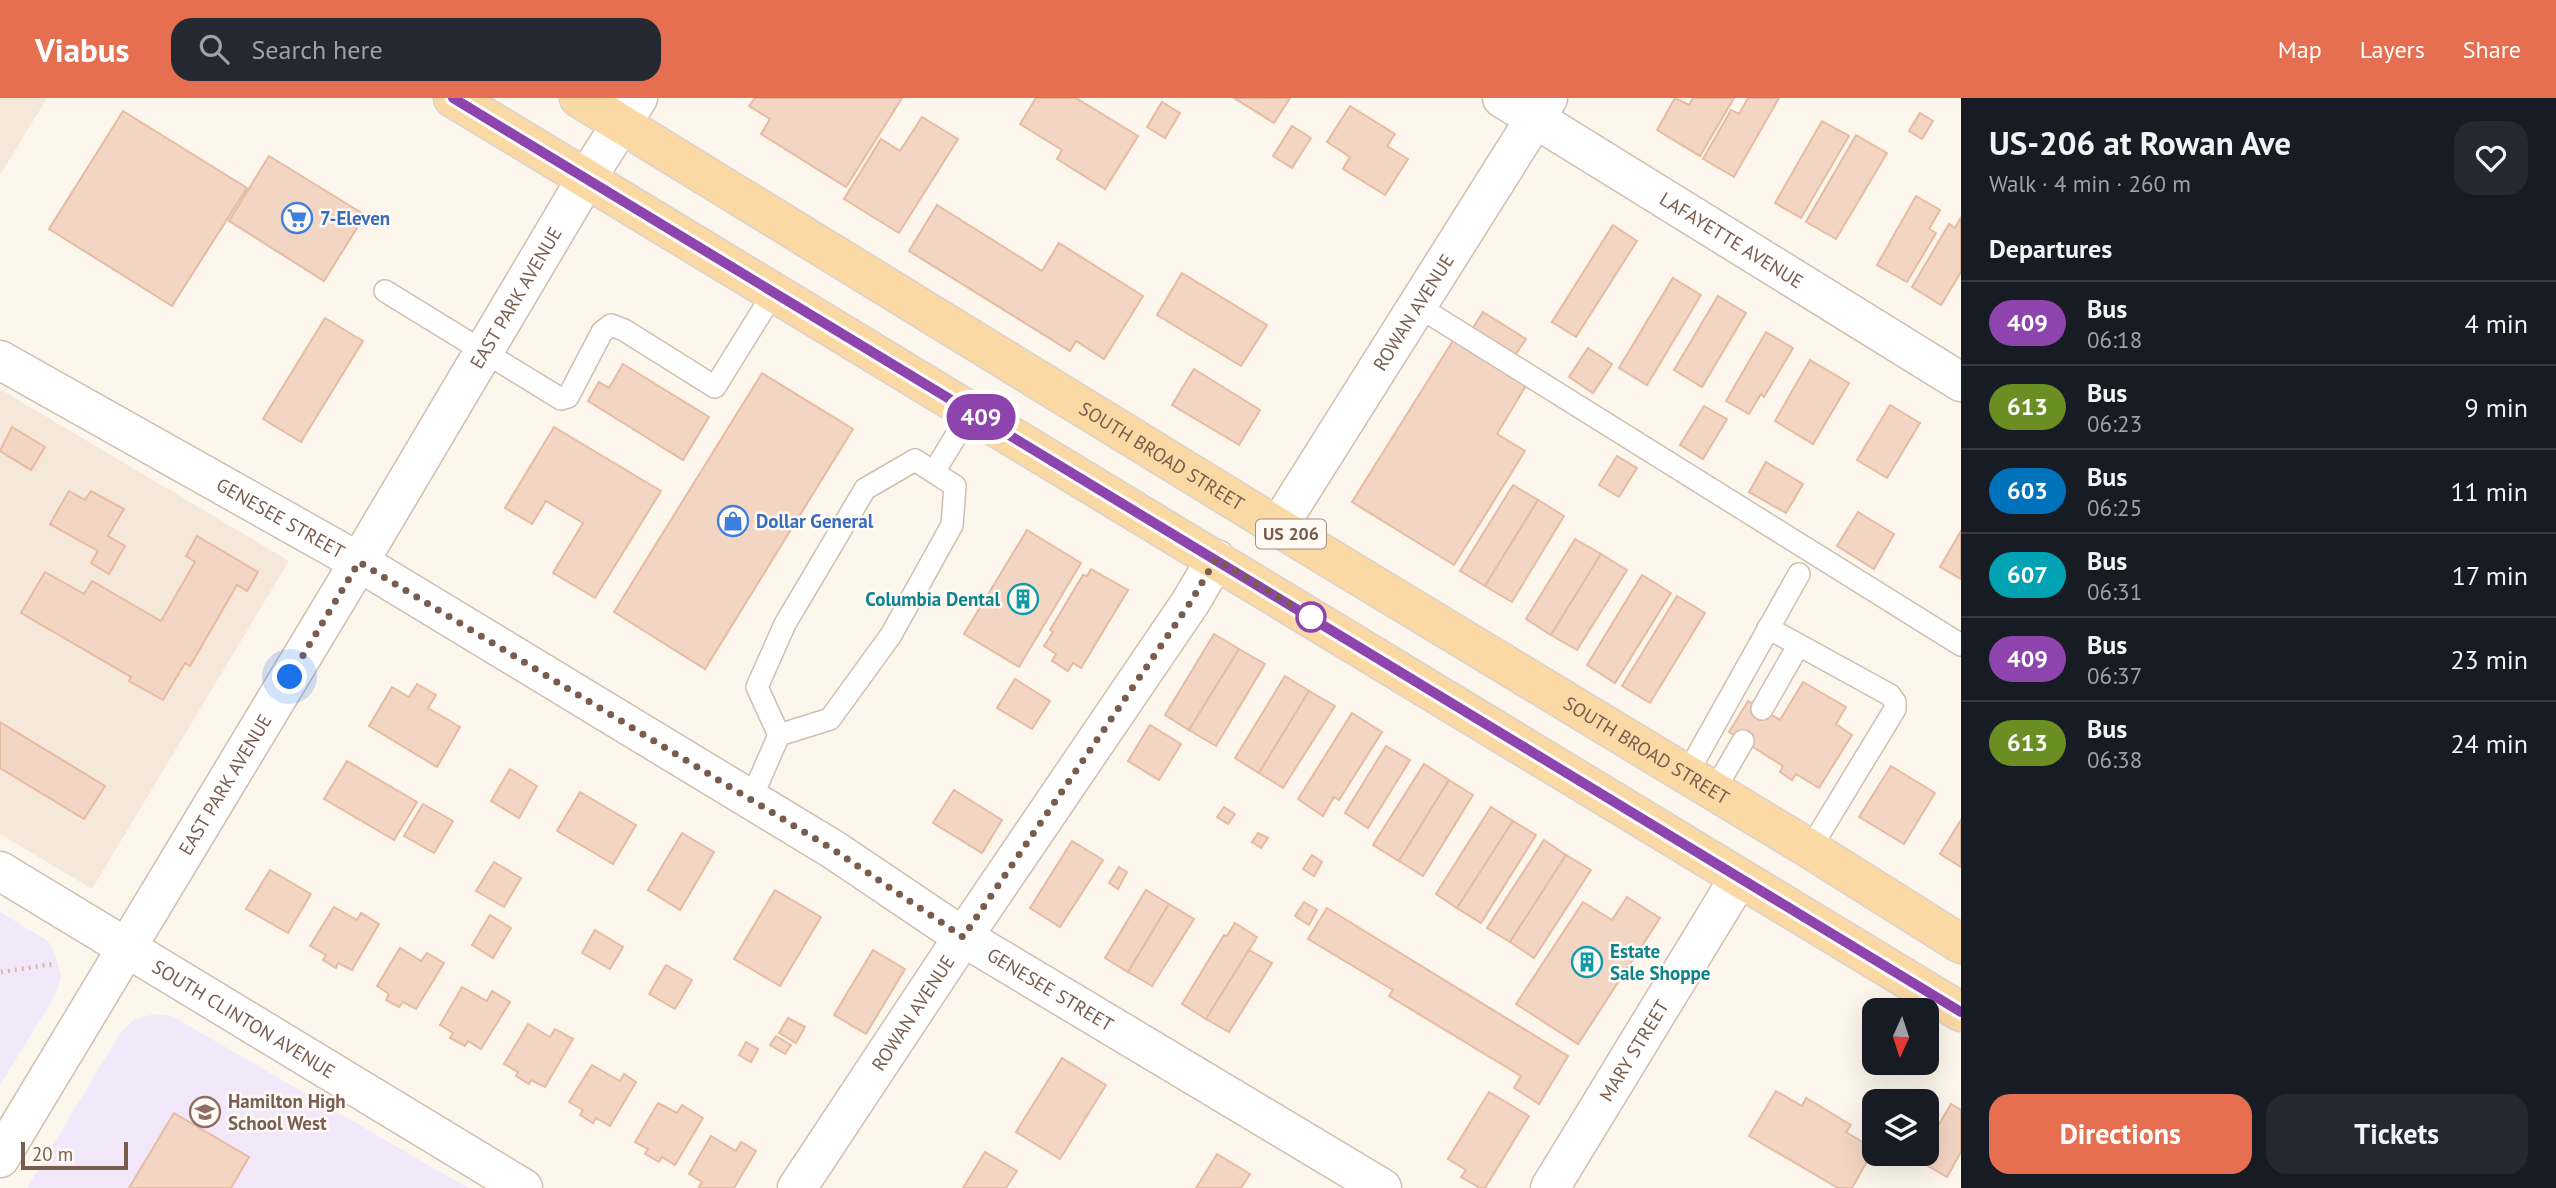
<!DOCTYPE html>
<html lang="en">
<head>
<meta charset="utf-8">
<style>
	:root { --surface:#171b24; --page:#242831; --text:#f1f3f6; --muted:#9ea1a6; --line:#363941; --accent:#e76f51 }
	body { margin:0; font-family:"PT Sans",sans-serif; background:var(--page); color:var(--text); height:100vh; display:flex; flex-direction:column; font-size:26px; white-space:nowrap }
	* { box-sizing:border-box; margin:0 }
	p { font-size:23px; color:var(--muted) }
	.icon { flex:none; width:38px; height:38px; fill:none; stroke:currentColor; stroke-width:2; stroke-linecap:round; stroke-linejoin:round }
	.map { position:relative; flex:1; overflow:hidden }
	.details { display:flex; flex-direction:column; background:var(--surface); width:595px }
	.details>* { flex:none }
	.badge { padding:0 14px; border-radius:23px; font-size:24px; line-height:46px }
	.needle { width:46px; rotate:183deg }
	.fabs { position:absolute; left:1862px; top:900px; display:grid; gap:14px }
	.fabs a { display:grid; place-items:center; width:77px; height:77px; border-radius:14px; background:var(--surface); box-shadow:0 7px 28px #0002; font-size:35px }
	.scale { position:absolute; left:21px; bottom:18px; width:107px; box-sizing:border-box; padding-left:7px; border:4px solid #7a5c4d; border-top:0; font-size:19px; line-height:24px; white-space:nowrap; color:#7a5c4d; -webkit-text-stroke:5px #fffaf3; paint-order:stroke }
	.you { position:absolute; width:35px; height:35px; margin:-18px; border:5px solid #fff; border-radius:50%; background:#1a73e8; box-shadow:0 0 0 10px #1a73e833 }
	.map>.badge { position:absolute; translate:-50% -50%; box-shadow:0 0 0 4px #fff }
	h2 { padding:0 28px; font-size:26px; line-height:63px }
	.round { display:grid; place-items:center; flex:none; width:74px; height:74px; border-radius:21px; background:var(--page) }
	.overview { display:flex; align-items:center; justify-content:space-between; height:119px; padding:0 28px }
	h1 { font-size:33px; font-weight:600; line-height:52px }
	.cta { display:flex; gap:14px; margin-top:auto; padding:14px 28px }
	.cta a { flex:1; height:80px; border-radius:21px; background:var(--accent); color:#fff; font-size:28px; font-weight:600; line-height:80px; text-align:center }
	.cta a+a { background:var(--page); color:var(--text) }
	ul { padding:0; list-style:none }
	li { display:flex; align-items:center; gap:21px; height:84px; padding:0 28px; border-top:2px solid var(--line) }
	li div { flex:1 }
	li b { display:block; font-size:26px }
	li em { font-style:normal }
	li .badge { min-width:77px; font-weight:700; text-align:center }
	header { display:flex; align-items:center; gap:42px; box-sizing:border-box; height:98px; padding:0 35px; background:var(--accent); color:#fff }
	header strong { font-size:33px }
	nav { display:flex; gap:38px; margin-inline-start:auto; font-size:24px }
	.search { width:490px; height:63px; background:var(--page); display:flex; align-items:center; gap:18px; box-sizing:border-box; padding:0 24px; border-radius:21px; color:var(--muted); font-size:26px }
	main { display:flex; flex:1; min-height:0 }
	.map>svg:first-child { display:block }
	.residential { fill:#f5e8da }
	.education { fill:#f3e8fa }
	.building { fill:#f3d5c3; stroke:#e6bba3; stroke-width:2 }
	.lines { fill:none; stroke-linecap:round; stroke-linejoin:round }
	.service-casing { stroke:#d1beb0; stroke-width:24 }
	.minor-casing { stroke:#d1beb0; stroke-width:41 }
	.tertiary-casing { stroke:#d1beb0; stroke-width:41 }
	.primary-casing { stroke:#dad1cd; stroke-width:41 }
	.path { stroke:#d9b8a5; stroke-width:4.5; stroke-dasharray:2 5; stroke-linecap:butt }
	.service { stroke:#fff; stroke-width:21 }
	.minor { stroke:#fff; stroke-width:38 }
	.tertiary { stroke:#fff; stroke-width:38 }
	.primary { stroke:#fbd9a5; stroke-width:38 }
	.line-casing { stroke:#fff; stroke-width:16 }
	.line { stroke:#8e44ad; stroke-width:10 }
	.walk { stroke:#7a5c4d; stroke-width:7; stroke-dasharray:0 12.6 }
	.stop-dot { fill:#fff; stroke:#8e44ad; stroke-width:3.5 }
	.labels { text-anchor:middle; stroke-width:5; stroke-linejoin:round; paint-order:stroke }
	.shield { fill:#fffaf3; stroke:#a28b7f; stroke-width:2 }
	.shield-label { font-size:18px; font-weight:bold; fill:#7a5c4d }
	.shop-label { font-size:19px; font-weight:bold; fill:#366cbe; stroke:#fffaf3; text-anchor:start }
	.street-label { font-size:19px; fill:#7a5c4d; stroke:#fffaf3 }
	.culture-label { font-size:19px; font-weight:bold; fill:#0d838f; stroke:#fffaf3; text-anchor:end }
	.education-label { font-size:19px; font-weight:bold; fill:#785e54; stroke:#fffaf3; text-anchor:start }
</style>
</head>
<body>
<header>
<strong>Viabus</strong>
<div class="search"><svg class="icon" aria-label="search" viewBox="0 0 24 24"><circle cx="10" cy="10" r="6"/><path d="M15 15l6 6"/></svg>Search here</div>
<nav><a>Map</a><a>Layers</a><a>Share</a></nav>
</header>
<main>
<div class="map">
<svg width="1961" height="1090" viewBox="0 0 1961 1090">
	<rect width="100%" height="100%" fill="#fdf6ec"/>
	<g class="residential">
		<path d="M0,0H47L0,77Z"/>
		<path d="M0,291L289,463L92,791L0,736Z"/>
	</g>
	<g class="education">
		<path d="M0,814L48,843L55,856L61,879L57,894L0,987Z"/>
		<path d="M155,916L172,918L468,1090H27L119,937L133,922Z"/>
	</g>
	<g class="building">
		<path d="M755,0H902L846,89L761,36L770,21L749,8Z"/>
		<path d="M1036,0H1076L1138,38L1105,91L1057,61L1062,52L1020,26Z"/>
		<path d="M1234,0H1290L1274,25Z"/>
		<path d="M1675,0L1689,7L1693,0H1734L1700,58L1657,32Z"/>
		<path d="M1748,0H1779L1734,79L1703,61L1731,12L1739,16Z"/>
		<path d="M1162,4L1180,15L1165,40L1147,29Z"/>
		<path d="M1350,8L1395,36L1387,48L1408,61L1385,97L1343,71L1350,59L1327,44Z"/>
		<path d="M123,13L247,90L172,208L49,131Z"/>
		<path d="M1920,15L1933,23L1922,41L1909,33Z"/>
		<path d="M922,19L958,41L899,135L844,101L881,41L900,53Z"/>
		<path d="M1822,23L1849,38L1801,120L1775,105Z"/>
		<path d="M1292,28L1311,40L1292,70L1273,58Z"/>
		<path d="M1856,37L1887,55L1836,141L1806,124Z"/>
		<path d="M269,58L365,117L324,183L229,123Z"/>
		<path d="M1916,98L1940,112L1929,131L1936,135L1907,184L1877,167Z"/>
		<path d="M937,107L1042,173L1059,145L1143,198L1104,261L1076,243L1070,253L909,153Z"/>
		<path d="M1961,119V174L1941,207L1912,189L1949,126L1955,130Z"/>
		<path d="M1613,127L1637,143L1576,239L1552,224Z"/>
		<path d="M1182,175L1267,227L1241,268L1157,217Z"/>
		<path d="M1673,180L1701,197L1647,287L1619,270Z"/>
		<path d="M1718,198L1746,215L1702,289L1674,272Z"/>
		<path d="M1483,214L1526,241L1514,259L1471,233Z"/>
		<path d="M325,220L363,243L301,344L263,321Z"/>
		<path d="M1766,234L1793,250L1764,299L1761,296L1749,316L1726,303Z"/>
		<path d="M1454,241L1527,286L1497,336L1525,353L1454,467L1352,404Z"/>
		<path d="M1588,250L1612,266L1593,295L1569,279Z"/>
		<path d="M1810,262L1849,285L1813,346L1775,323Z"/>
		<path d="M623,266L709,319L683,362L588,303L599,284L609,290Z"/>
		<path d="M1194,271L1260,312L1239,347L1172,307Z"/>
		<path d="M762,275L853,331L705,571L614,514Z"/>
		<path d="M1890,307L1920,325L1887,380L1857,362Z"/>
		<path d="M1704,308L1727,321L1703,361L1680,347Z"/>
		<path d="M12,329L45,349L31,372L0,353Z"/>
		<path d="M554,329L661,393L595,500L553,475L583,425L546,403L532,426L505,410Z"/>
		<path d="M1617,358L1637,370L1619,399L1599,387Z"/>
		<path d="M1766,364L1803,386L1786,415L1749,394Z"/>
		<path d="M1513,387L1538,402L1485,488L1460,473Z"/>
		<path d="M69,393L85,402L91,393L124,411L108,438L125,448L109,476L91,465L98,453L50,426Z"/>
		<path d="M1538,402L1564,418L1512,504L1485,488Z"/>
		<path d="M1858,414L1894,436L1874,471L1837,448Z"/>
		<path d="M1027,432L1081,465L1019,569L964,536Z"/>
		<path d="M1961,433V481L1940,469Z"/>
		<path d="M197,438L258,474L247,493L237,487L190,568L185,565L163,602L129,583L131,579L21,515L45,474L84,496L92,483L161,523L195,464L186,458Z"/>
		<path d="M1575,441L1601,456L1551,537L1526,521Z"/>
		<path d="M1601,456L1627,472L1577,552L1551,537Z"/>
		<path d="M1091,471L1128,492L1081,570L1073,565L1068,573L1052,563L1056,556L1044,548L1053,534L1050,532L1083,477L1087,478Z"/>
		<path d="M1642,477L1671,495L1615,585L1587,567Z"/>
		<path d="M1677,498L1705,515L1650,605L1622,588Z"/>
		<path d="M1214,536L1239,551L1189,632L1165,617Z"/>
		<path d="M1239,551L1265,566L1216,648L1189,632Z"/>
		<path d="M1285,578L1309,593L1259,675L1235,660Z"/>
		<path d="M1015,581L1050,603L1032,631L997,610Z"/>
		<path d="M1803,584L1846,609L1836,626L1852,637L1819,690L1796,676L1792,682L1780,674L1783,668L1729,634L1748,603L1780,622Z"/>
		<path d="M417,586L436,597L428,610L460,629L437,669L369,628L392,589L409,599Z"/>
		<path d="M1309,593L1335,608L1283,690L1259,675Z"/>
		<path d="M1352,615L1382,634L1339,702L1334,699L1323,718L1298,701Z"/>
		<path d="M0,624L105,688L84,721L0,670Z"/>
		<path d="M1150,627L1181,646L1159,682L1128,663Z"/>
		<path d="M1386,648L1410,662L1368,730L1345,715Z"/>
		<path d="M347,663L417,704L394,742L324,701Z"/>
		<path d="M1424,666L1449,682L1399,763L1373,747Z"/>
		<path d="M1891,668L1935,695L1904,746L1859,719Z"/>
		<path d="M510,671L537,688L519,720L491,703Z"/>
		<path d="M1449,682L1473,697L1423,778L1399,763Z"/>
		<path d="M954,692L1002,722L982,755L933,725Z"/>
		<path d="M580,694L636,727L613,766L557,733Z"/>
		<path d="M423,706L453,723L434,755L404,738Z"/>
		<path d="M1224,709L1235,716L1228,726L1217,719Z"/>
		<path d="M1491,709L1513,723L1457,810L1436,796Z"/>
		<path d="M1961,722V769L1940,756Z"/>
		<path d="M1513,723L1536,737L1481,825L1457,810Z"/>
		<path d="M682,735L714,754L680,812L648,792Z"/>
		<path d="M1258,735L1268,740L1261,750L1252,744Z"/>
		<path d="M1544,742L1566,757L1510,844L1487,830Z"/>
		<path d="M1072,743L1103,762L1060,829L1030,810Z"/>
		<path d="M1312,757L1322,764L1314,778L1303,771Z"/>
		<path d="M1566,757L1591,772L1534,860L1510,844Z"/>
		<path d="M494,764L521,780L504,809L476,793Z"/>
		<path d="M1119,769L1127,774L1118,791L1109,785Z"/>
		<path d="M270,772L311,796L288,835L246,811Z"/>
		<path d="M775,792L821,819L780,888L734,861Z"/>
		<path d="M1146,792L1169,806L1128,874L1105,860Z"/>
		<path d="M1627,799L1660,820L1578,946L1516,906L1583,804L1612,822Z"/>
		<path d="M1304,804L1317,812L1309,827L1295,818Z"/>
		<path d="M1169,806L1194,821L1152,888L1128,874Z"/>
		<path d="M334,809L357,822L361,815L379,826L352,872L338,865L336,870L323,862L326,857L310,848Z"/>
		<path d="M1327,810L1568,958L1539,1006L1514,990L1521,978L1389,898L1393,892L1308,841Z"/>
		<path d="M490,817L511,830L493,860L472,847Z"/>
		<path d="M1235,825L1257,839L1206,921L1182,906L1224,837L1227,838Z"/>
		<path d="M595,832L623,849L610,871L582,855Z"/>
		<path d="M400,850L421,863L427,855L444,865L416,911L403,904L399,909L386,902L389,896L377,888Z"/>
		<path d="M873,852L905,871L866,936L834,917Z"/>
		<path d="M1249,852L1272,865L1229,934L1206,921Z"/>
		<path d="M666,867L692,882L675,911L649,896Z"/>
		<path d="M462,889L487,903L492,893L510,904L481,951L468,943L465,948L450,940L453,935L440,927Z"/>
		<path d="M788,920L805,929L796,945L779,935Z"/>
		<path d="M528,926L550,939L555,931L573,941L545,989L531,982L529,986L516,978L518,974L504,966Z"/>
		<path d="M776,938L791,947L785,956L770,947Z"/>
		<path d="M746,944L758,951L751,964L739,957Z"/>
		<path d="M1062,960L1106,987L1060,1061L1016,1034Z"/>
		<path d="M592,967L620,983L624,976L636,984L610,1028L596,1020L593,1025L580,1017L583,1012L569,1004Z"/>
		<path d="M1776,993L1802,1008L1806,1000L1851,1027L1846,1034L1874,1051L1852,1090H1838L1749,1038Z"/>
		<path d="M1489,994L1529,1018L1485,1090H1480L1461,1079L1466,1072L1448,1061Z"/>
		<path d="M658,1005L677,1015L682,1007L703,1020L675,1067L662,1059L659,1064L645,1056L648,1051L635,1044Z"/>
		<path d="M1951,1006L1961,1012V1054L1947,1079L1918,1062L1922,1055H1927V1047Z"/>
		<path d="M174,1015L249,1059L231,1090H129Z"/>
		<path d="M711,1038L736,1053L741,1044L756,1053L734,1090H701L699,1089L702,1084L689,1076Z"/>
		<path d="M985,1054L1017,1073L1006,1090H963Z"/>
		<path d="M1217,1056L1250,1076L1241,1090H1196Z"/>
	</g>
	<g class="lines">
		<g class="service-casing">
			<g id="service">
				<path d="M385,193L561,301L568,299L602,234L611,227L624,232L715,289L774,194"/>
				<path d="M1416,207L1961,547"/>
				<path d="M934,374L971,313"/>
				<path d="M1768,530L1890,597L1895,604V611L1810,751"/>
				<path d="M1762,611L1798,548"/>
				<path d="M1687,676L1799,476"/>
				<path d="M1714,693L1743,643"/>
				<path d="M751,701L779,637L830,621L891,537L952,427L955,388L915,362L865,391L785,526L757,589L779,637"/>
			</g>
		</g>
		<g class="minor-casing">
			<g id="minor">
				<path id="s1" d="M1502,0L1961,284"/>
				<path id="s2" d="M0,262L359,464L834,752L963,839L1382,1090"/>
				<path id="s3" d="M1278,429L1548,0"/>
				<path id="s4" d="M0,773L523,1090"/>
				<path id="s5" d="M797,1090L963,839L1190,505L1216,461"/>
				<path id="s6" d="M1550,1090L1739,780"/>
			</g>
		</g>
		<g class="tertiary-casing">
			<g id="tertiary">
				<path id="s7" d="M0,1060L359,464L586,81L638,0"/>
			</g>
		</g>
		<g class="primary-casing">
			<g id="primary">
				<path d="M453,0L1961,914"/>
				<path id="s8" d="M579,0L1278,429L1810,751L1961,846"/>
			</g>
		</g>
		<path class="path" d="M1,874L53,866"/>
		<use href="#service" class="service"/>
		<use href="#minor" class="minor"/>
		<use href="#tertiary" class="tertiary"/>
		<use href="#primary" class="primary"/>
	</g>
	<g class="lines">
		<g class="line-casing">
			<path id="line" d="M453,0L1961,914"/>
		</g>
		<use href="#line" class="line"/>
		<path class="walk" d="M290,579L359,464L834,752L963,839L1190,505L1216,461L1311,519"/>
	</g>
	<defs>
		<g id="supermarket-ring" transform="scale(1.575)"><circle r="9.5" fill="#fffaf3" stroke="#3f7fe0" stroke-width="1.5"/><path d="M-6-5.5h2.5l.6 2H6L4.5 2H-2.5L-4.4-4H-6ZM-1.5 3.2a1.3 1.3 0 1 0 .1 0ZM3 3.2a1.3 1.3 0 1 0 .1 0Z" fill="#3f7fe0"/></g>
		<g id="shop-ring" transform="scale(1.575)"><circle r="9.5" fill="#fffaf3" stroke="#3f7fe0" stroke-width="1.5"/><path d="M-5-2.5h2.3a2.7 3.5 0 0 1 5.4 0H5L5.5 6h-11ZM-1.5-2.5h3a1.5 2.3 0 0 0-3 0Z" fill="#3f7fe0"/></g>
		<g id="building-ring" transform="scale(1.575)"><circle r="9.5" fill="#fffaf3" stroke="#0f9aa8" stroke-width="1.5"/><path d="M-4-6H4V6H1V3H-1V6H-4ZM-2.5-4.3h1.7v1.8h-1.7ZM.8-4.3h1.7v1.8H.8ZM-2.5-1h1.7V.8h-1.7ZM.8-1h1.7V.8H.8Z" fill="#0f9aa8"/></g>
		<g id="school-ring" transform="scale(1.575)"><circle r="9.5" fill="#fffaf3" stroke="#8d6e63" stroke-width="1.5"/><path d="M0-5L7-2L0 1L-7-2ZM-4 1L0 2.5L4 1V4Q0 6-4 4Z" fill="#8d6e63"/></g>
	</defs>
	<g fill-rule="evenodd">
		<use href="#supermarket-ring" x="297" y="120"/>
		<use href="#shop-ring" x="733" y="423"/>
		<use href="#building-ring" x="1023" y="501"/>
		<use href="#building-ring" x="1587" y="864"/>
		<use href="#school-ring" x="205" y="1014"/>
	</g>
	<circle class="stop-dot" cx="1311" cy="519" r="14"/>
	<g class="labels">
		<rect class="shield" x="1256" y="421.5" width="70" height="29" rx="5"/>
		<g class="shield-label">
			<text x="1291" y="442">US 206</text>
		</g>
		<g class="shop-label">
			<text x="320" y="127">7-Eleven</text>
			<text x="756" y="430">Dollar General</text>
		</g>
		<g class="street-label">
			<text dy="7" stroke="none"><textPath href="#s1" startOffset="270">LAFAYETTE AVENUE</textPath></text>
			<text dy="7" stroke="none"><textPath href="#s7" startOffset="1003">EAST PARK AVENUE</textPath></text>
			<text dy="7" stroke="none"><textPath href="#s3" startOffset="254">ROWAN AVENUE</textPath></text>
			<text dy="7" stroke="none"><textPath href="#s8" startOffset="684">SOUTH BROAD STREET</textPath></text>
			<text dy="7" stroke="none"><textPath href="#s2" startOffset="322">GENESEE STREET</textPath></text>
			<text dy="7" stroke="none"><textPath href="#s8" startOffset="1251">SOUTH BROAD STREET</textPath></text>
			<text dy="7" stroke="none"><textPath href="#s7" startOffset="436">EAST PARK AVENUE</textPath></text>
			<text dy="7" stroke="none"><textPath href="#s2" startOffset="1225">GENESEE STREET</textPath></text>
			<text dy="7" stroke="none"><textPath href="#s5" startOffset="210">ROWAN AVENUE</textPath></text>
			<text dy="7" stroke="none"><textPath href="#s4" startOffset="285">SOUTH CLINTON AVENUE</textPath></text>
			<text dy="7" stroke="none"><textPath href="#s6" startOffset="161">MARY STREET</textPath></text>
		</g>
		<g class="culture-label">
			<text x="1000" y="508">Columbia Dental</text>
			<text x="1610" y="860" text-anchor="start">Estate<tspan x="1610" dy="22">Sale Shoppe</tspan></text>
		</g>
		<g class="education-label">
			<text x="228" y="1010">Hamilton High<tspan x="228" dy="22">School West</tspan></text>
		</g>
	</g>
</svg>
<div class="fabs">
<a><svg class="needle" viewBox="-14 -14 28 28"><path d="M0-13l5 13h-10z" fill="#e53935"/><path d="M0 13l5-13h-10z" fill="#9ea1a6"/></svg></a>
<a><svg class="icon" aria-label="layers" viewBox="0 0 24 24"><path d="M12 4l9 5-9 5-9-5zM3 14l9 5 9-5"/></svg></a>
</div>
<div class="scale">20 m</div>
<div class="you" style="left:290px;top:579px"></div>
<b class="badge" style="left:981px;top:319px;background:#8e44ad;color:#fff">409</b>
</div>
<section class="details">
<div class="overview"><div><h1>US-206 at Rowan Ave</h1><p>Walk · 4 min · 260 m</p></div><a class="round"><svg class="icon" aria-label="heart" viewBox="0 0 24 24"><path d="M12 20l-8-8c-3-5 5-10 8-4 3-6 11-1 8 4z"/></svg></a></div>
<h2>Departures</h2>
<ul>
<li><span class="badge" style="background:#8e44ad;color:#fff">409</span><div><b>Bus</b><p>06:18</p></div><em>4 min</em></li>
<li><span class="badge" style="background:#6b8e23;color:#fff">613</span><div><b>Bus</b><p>06:23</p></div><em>9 min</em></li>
<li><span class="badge" style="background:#0072bc;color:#fff">603</span><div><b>Bus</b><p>06:25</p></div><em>11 min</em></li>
<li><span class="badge" style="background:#00a3b4;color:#fff">607</span><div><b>Bus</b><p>06:31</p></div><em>17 min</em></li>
<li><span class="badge" style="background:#8e44ad;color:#fff">409</span><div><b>Bus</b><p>06:37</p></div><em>23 min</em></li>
<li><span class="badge" style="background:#6b8e23;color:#fff">613</span><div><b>Bus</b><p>06:38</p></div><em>24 min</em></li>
</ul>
<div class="cta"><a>Directions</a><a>Tickets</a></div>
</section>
</main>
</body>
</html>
